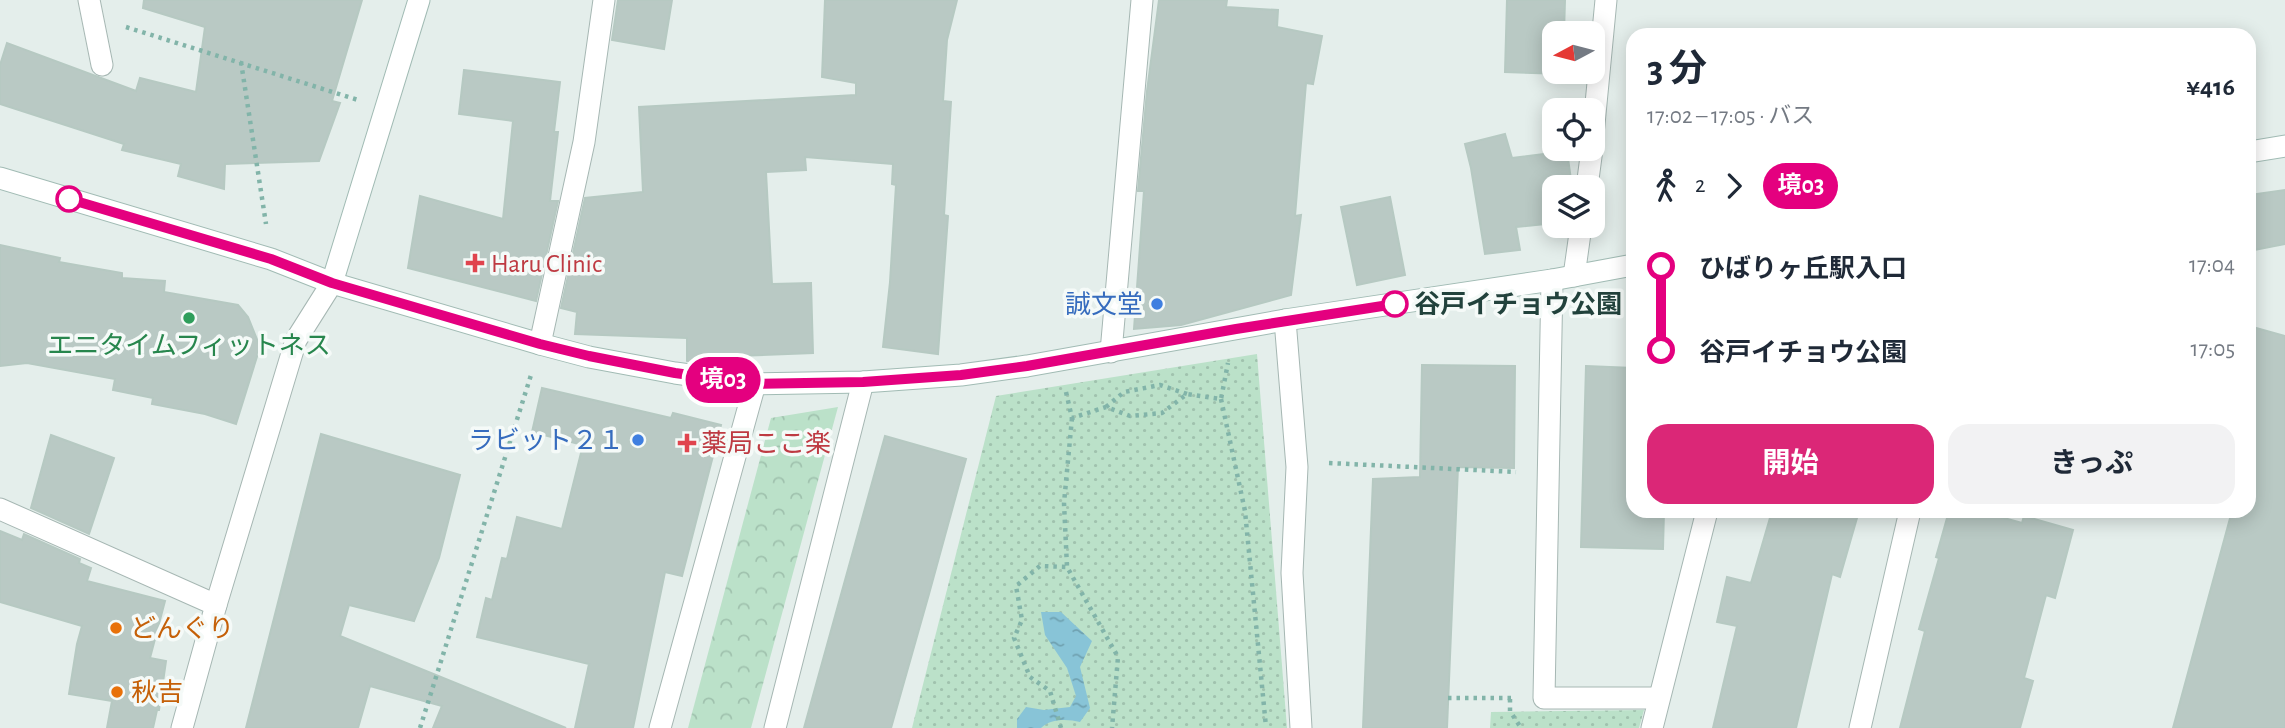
<!DOCTYPE html>
<html lang="ja">
<head>
<meta charset="utf-8">
<style>
	:root { --surface:#fff; --page:#f2f2f3; --text:#1f2937; --muted:#747a83; --accent:#db2777 }
	body { margin:0; font-family:"Alegreya Sans","Noto Sans JP",sans-serif; background:var(--page); color:var(--text); height:100vh; display:flex; flex-direction:column; font-size:26px; white-space:nowrap }
	* { box-sizing:border-box; margin:0 }
	p { font-size:23px; color:var(--muted) }
	.icon { flex:none; width:38px; height:38px; fill:none; stroke:currentColor; stroke-width:2; stroke-linecap:round; stroke-linejoin:round }
	.map { position:relative; flex:1; overflow:hidden }
	.drawer { position:absolute; left:1626px; top:28px; width:630px; height:490px; display:flex; flex-direction:column; background:var(--surface); border-radius:21px; box-shadow:0 4px 18px #0003 }
	.drawer>* { flex:none }
	.badge { padding:0 14px; border-radius:23px; font-size:24px; line-height:46px }
	.needle { width:46px; rotate:263deg }
	.buttons { position:absolute; left:1542px; top:21px; display:grid; gap:14px }
	.buttons a { display:grid; place-items:center; width:63px; height:63px; border-radius:14px; background:var(--surface); box-shadow:0 4px 18px #0003; font-size:35px }
	.map>.badge { position:absolute; translate:-50% -50%; box-shadow:0 0 0 4px #fff }
	.legs { display:flex; align-items:center; gap:10px; height:77px; padding:0 21px; font-size:23px }
	.legs p { margin-inline-start:auto }
	.summary { display:flex; align-items:center; justify-content:space-between; height:119px; padding:0 21px }
	h1 { font-size:38px; font-weight:700; line-height:52px }
	.cta { display:flex; gap:14px; margin-top:auto; padding:14px 21px }
	.cta a { flex:1; height:80px; border-radius:21px; background:var(--accent); color:#fff; font-size:28px; font-weight:700; line-height:80px; text-align:center }
	.cta a+a { background:var(--page); color:var(--text) }
	ul { padding:0 21px; list-style:none }
	li { display:flex; align-items:center; gap:24px; height:84px; font-size:26px }
	li i { display:grid; place-items:center; width:10px; height:100%; margin:0 9px; background:currentColor }
	li i::after { content:''; width:18px; height:18px; margin:-9px; border:5px solid; border-radius:50%; background:var(--surface) }
	li p { margin-inline-start:auto }
	li:first-child i { background:linear-gradient(#0000 50%,currentColor 0) }
	li:last-child i { background:linear-gradient(currentColor 50%,#0000 0) }
	.map>svg:first-child { display:block }
	.forest { fill:url(#forest-crowns) }
	.park { fill:url(#park-dots) }
	.water { fill:url(#water-ripples) }
	.building { fill:#b9c9c4; stroke:#b6c9c2; stroke-width:2 }
	.lines { fill:none; stroke-linecap:round; stroke-linejoin:round }
	.service-casing { stroke:#a6b7b3; stroke-width:23 }
	.minor-casing { stroke:#a6b7b3; stroke-width:23 }
	.tertiary-casing { stroke:#a6b7b3; stroke-width:23 }
	.secondary-casing { stroke:#a1bbb4; stroke-width:23 }
	.path { stroke:#82b4a9; stroke-width:4.5; stroke-dasharray:3.5 5; stroke-linecap:butt }
	.service { stroke:#fff; stroke-width:21 }
	.minor { stroke:#fff; stroke-width:21 }
	.tertiary { stroke:#fff; stroke-width:21 }
	.secondary { stroke:#fff; stroke-width:21 }
	.line-1-casing { stroke:#fff; stroke-width:16 }
	.line-1 { stroke:#e4007f; stroke-width:10 }
	.stop-1-dot { fill:#fff; stroke:#e4007f; stroke-width:3.5 }
	.health-dot { fill:#e0444e; stroke:#f5faf8; stroke-width:2.5 }
	.shop-dot { fill:#3f7fe0; stroke:#f5faf8; stroke-width:2.5 }
	.leisure-dot { fill:#2e9e5b; stroke:#f5faf8; stroke-width:2.5 }
	.food-dot { fill:#e8710a; stroke:#f5faf8; stroke-width:2.5 }
	.labels { text-anchor:middle; stroke-width:7; stroke-linejoin:round; paint-order:stroke }
	.health-label { font-size:26px; fill:#be3a42; stroke:#f5faf8; text-anchor:start }
	.shop-label { font-size:26px; fill:#366cbe; stroke:#f5faf8; text-anchor:end }
	.stop-label { font-size:26px; font-weight:bold; fill:#22423c; stroke:#f5faf8; text-anchor:start }
	.leisure-label { font-size:26px; fill:#27864d; stroke:#f5faf8 }
	.food-label { font-size:26px; fill:#c56008; stroke:#f5faf8; text-anchor:start }
</style>
</head>
<body>
<div class="map">
<svg width="2285" height="728" viewBox="0 0 2285 728">
	<defs>
		<pattern id="forest-crowns" width="20" height="18" patternUnits="userSpaceOnUse" patternTransform="scale(1.75)"><rect width="20" height="18" fill="#bbe1c9"/><path d="M2 6a3 3 0 1 1 6 0M12 15a3 3 0 1 1 6 0" fill="none" stroke="#a0c2ae"/></pattern>
		<pattern id="park-dots" width="8" height="8" patternUnits="userSpaceOnUse" patternTransform="scale(1.75)"><rect width="8" height="8" fill="#bbe1c9"/><path d="M2 2h.1M6 6h.1" fill="none" stroke="#a0c2ae" stroke-width="1.8" stroke-linecap="round"/></pattern>
		<pattern id="water-ripples" width="26" height="14" patternUnits="userSpaceOnUse" patternTransform="scale(1.75)"><rect width="26" height="14" fill="#88c4d7"/><path d="M2 4q2-2 4 0t4 0M15 11q2-2 4 0t4 0" fill="none" stroke="#6fa1b0"/></pattern>
	</defs>
	<rect width="100%" height="100%" fill="#e4eeeb"/>
	<path class="forest" d="M838,407L751,728H688L771,418Z"/>
	<g class="park">
		<path d="M1257,354L1287,728H912L996,396Z"/>
		<path d="M1644,710L1639,728H1490L1491,712Z"/>
	</g>
	<path class="water" d="M1041,612H1061L1092,641L1080,667L1090,708L1080,722C1068,719 1051,718 1041,728H1017V719L1026,707L1044,710L1070,707L1076,696L1067,668L1045,635Z"/>
	<g class="building">
		<path d="M144,0H362L332,101L340,103L319,161L225,164L224,189L178,176L181,164L122,150L124,144L0,104V65L7,43L136,91L140,78L196,92L205,27L143,8Z"/>
		<path d="M618,0H672L664,49L612,40Z"/>
		<path d="M825,0H957L947,40L943,101L951,102L944,215L948,216L938,354L883,347L890,282L896,185L892,184L893,164L805,157L806,170L766,172L772,284L811,283L813,353L736,356V364H709L687,361V338L575,334L577,312L561,308L585,198L643,192L639,107L856,95V83L822,77Z"/>
		<path d="M1159,0H1227L1226,7L1278,10L1277,27L1322,36L1313,84L1306,83L1295,216L1301,215L1291,295L1181,325L1134,329L1144,191H1138L1147,91Z"/>
		<path d="M1507,0H1565L1564,33H1554V72H1563V74L1505,72Z"/>
		<path d="M464,70L560,82L554,132H558L550,201H558L536,301L408,268L420,196L503,219L513,121L459,114Z"/>
		<path d="M1505,134L1512,158L1567,151L1572,187H1554V223L1516,227L1520,250L1485,254L1471,168L1465,144Z"/>
		<path d="M2285,190V244L2249,251V195Z"/>
		<path d="M1390,197L1405,275L1357,285L1341,207Z"/>
		<path d="M0,245L60,258L59,262L122,273V278L165,281L164,292L238,305L248,317L260,347L236,424L205,414L152,404L153,398L113,390L115,379L27,363L0,366Z"/>
		<path d="M2249,326L2285,336V728H2173L2232,511H2249Z"/>
		<path d="M1422,365L1515,366L1514,468L1458,467L1447,728H1363L1373,479L1420,477Z"/>
		<path d="M1586,366L1633,368V511H1664L1663,549L1581,547Z"/>
		<path d="M542,388L671,418L673,413L721,425L682,576L665,572L633,728H575L589,664L477,637L486,598L492,600L502,558L507,559L517,517L562,529L583,445L532,432Z"/>
		<path d="M321,434L460,475L439,558L414,621L349,605L340,636L566,728H433L442,706L370,686L358,728H246Z"/>
		<path d="M51,435L114,458L89,534L31,508Z"/>
		<path d="M885,436L966,459L929,594L891,728H804Z"/>
		<path d="M1772,511H1859L1840,577L1832,574L1796,728H1713L1737,626L1717,622L1727,577L1751,583Z"/>
		<path d="M1949,511H1979L2022,523L2024,516L2073,530L2055,598L2046,595L2024,678L2033,681L2020,728H1900L1925,631L1919,629L1939,558L1936,557Z"/>
		<path d="M0,531L22,540L24,534L80,559L79,563L91,568L87,581L165,601L150,658L166,661L159,710H157L153,728H107L112,701L69,694L77,644L82,626L0,602Z"/>
	</g>
	<g class="lines">
		<g class="service-casing">
			<g id="service">
				<path d="M89,0L102,65"/>
				<path d="M1552,280L1544,698H1659"/>
				<path d="M1111,352L1142,0"/>
				<path d="M775,728L863,382"/>
				<path d="M1652,728L1707,511"/>
			</g>
		</g>
		<g class="minor-casing">
			<g id="minor">
				<path d="M1592,145L1606,0"/>
				<path d="M1587,187L1592,149"/>
				<path d="M1574,276L1581,226"/>
				<path d="M1285,320L1297,467L1292,573L1301,728"/>
				<path d="M540,344L584,142L604,0"/>
				<path d="M0,509L216,605"/>
				<path d="M660,728L755,384"/>
				<path d="M1860,728L1910,511"/>
			</g>
		</g>
		<g class="tertiary-casing">
			<path id="tertiary" d="M182,728L216,605L296,340L332,283"/>
		</g>
		<g class="secondary-casing">
			<g id="secondary">
				<path d="M2249,152L2285,146"/>
				<path d="M0,178L271,259L332,283L540,344L589,357L675,373L755,384L863,382L961,375L1027,366L1285,320L1552,280L1633,265"/>
				<path d="M332,283L419,0"/>
			</g>
		</g>
		<g class="path">
			<path d="M126,27L358,100"/>
			<path d="M241,62L266,224"/>
			<path d="M1066,392L1072,418L1106,407L1130,416L1162,413L1187,394L1221,399L1228,363"/>
			<path d="M1221,399L1245,511L1266,727"/>
			<path d="M1106,407L1124,392L1160,385L1187,394"/>
			<path d="M1072,418L1064,503L1067,567L1118,657L1112,728"/>
			<path d="M1329,463L1516,472"/>
			<path d="M1448,698H1515"/>
			<path d="M1510,699V711L1521,728"/>
			<path d="M420,728L531,375"/>
			<path d="M1061,728L1050,691L1030,677L1014,638L1022,620L1016,586L1040,566L1067,567"/>
		</g>
		<use href="#service" class="service"/>
		<use href="#minor" class="minor"/>
		<use href="#tertiary" class="tertiary"/>
		<use href="#secondary" class="secondary"/>
	</g>
	<g class="lines">
		<g class="line-1-casing">
			<path id="line-1" d="M69,199L271,259L332,283L540,344L589,356L675,373L755,384L863,382L961,375L1027,366L1236,329L1395,304"/>
		</g>
		<use href="#line-1" class="line-1"/>
	</g>
	<g class="stop-1-dot">
		<circle cx="69" cy="199" r="12"/>
		<circle cx="1395" cy="304" r="12"/>
	</g>
	<g class="health-dot">
		<path d="M471.5 252.5h7v7h7v7h-7v7h-7v-7h-7v-7h7z"/>
		<path d="M683.5 432.5h7v7h7v7h-7v7h-7v-7h-7v-7h7z"/>
	</g>
	<g class="shop-dot">
		<circle cx="1157" cy="304" r="7"/>
		<circle cx="638" cy="440" r="7"/>
	</g>
	<circle class="leisure-dot" cx="189" cy="318" r="7"/>
	<g class="food-dot">
		<circle cx="116" cy="628" r="7"/>
		<circle cx="117" cy="692" r="7"/>
	</g>
	<g class="labels">
		<g class="health-label">
			<text x="491" y="272">Haru Clinic</text>
			<text x="701" y="452">薬局ここ楽</text>
		</g>
		<g class="shop-label">
			<text x="1143" y="313">誠文堂</text>
			<text x="624" y="449">ラビット２１</text>
		</g>
		<g class="stop-label">
			<text x="1414" y="313">谷戸イチョウ公園</text>
		</g>
		<g class="leisure-label">
			<text x="189" y="354">エニタイムフィットネス</text>
		</g>
		<g class="food-label">
			<text x="130" y="637">どんぐり</text>
			<text x="131" y="701">秋吉</text>
		</g>
	</g>
</svg>
<div class="buttons">
<a><svg class="needle" viewBox="-14 -14 28 28"><path d="M0-13l5 13h-10z" fill="#e53935"/><path d="M0 13l5-13h-10z" fill="#747a83"/></svg></a>
<a><svg class="icon" aria-label="locate" viewBox="0 0 24 24"><circle cx="12" cy="12" r="6"/><path d="M12 2v4M12 18v4M2 12h4M18 12h4"/></svg></a>
<a><svg class="icon" aria-label="layers" viewBox="0 0 24 24"><path d="M12 4l9 5-9 5-9-5zM3 14l9 5 9-5"/></svg></a>
</div>
<b class="badge" style="left:723px;top:380px;background:#e4007f;color:#fff">境03</b>
<section class="drawer">
<div class="summary"><div><h1>3 分</h1><p>17:02 – 17:05 · バス</p></div><b>¥416</b></div>
<div class="legs"><svg class="icon" aria-label="walk" viewBox="0 0 24 24"><circle cx="13" cy="4" r="2"/><path d="M13 8l-2 6 4 7M11 14l-3 7M7 12l3-4h3l4 4"/></svg>2<svg class="icon" aria-label="forward" viewBox="0 0 24 24"><path d="M9 5l7 7-7 7"/></svg><b class="badge" style="background:#e4007f;color:#fff">境03</b></div>
<ul>
<li><i style="color:#e4007f"></i><b>ひばりヶ丘駅入口</b><p>17:04</p></li>
<li><i style="color:#e4007f"></i><b>谷戸イチョウ公園</b><p>17:05</p></li>
</ul>
<div class="cta"><a>開始</a><a>きっぷ</a></div>
</section>
</div>
</body>
</html>
